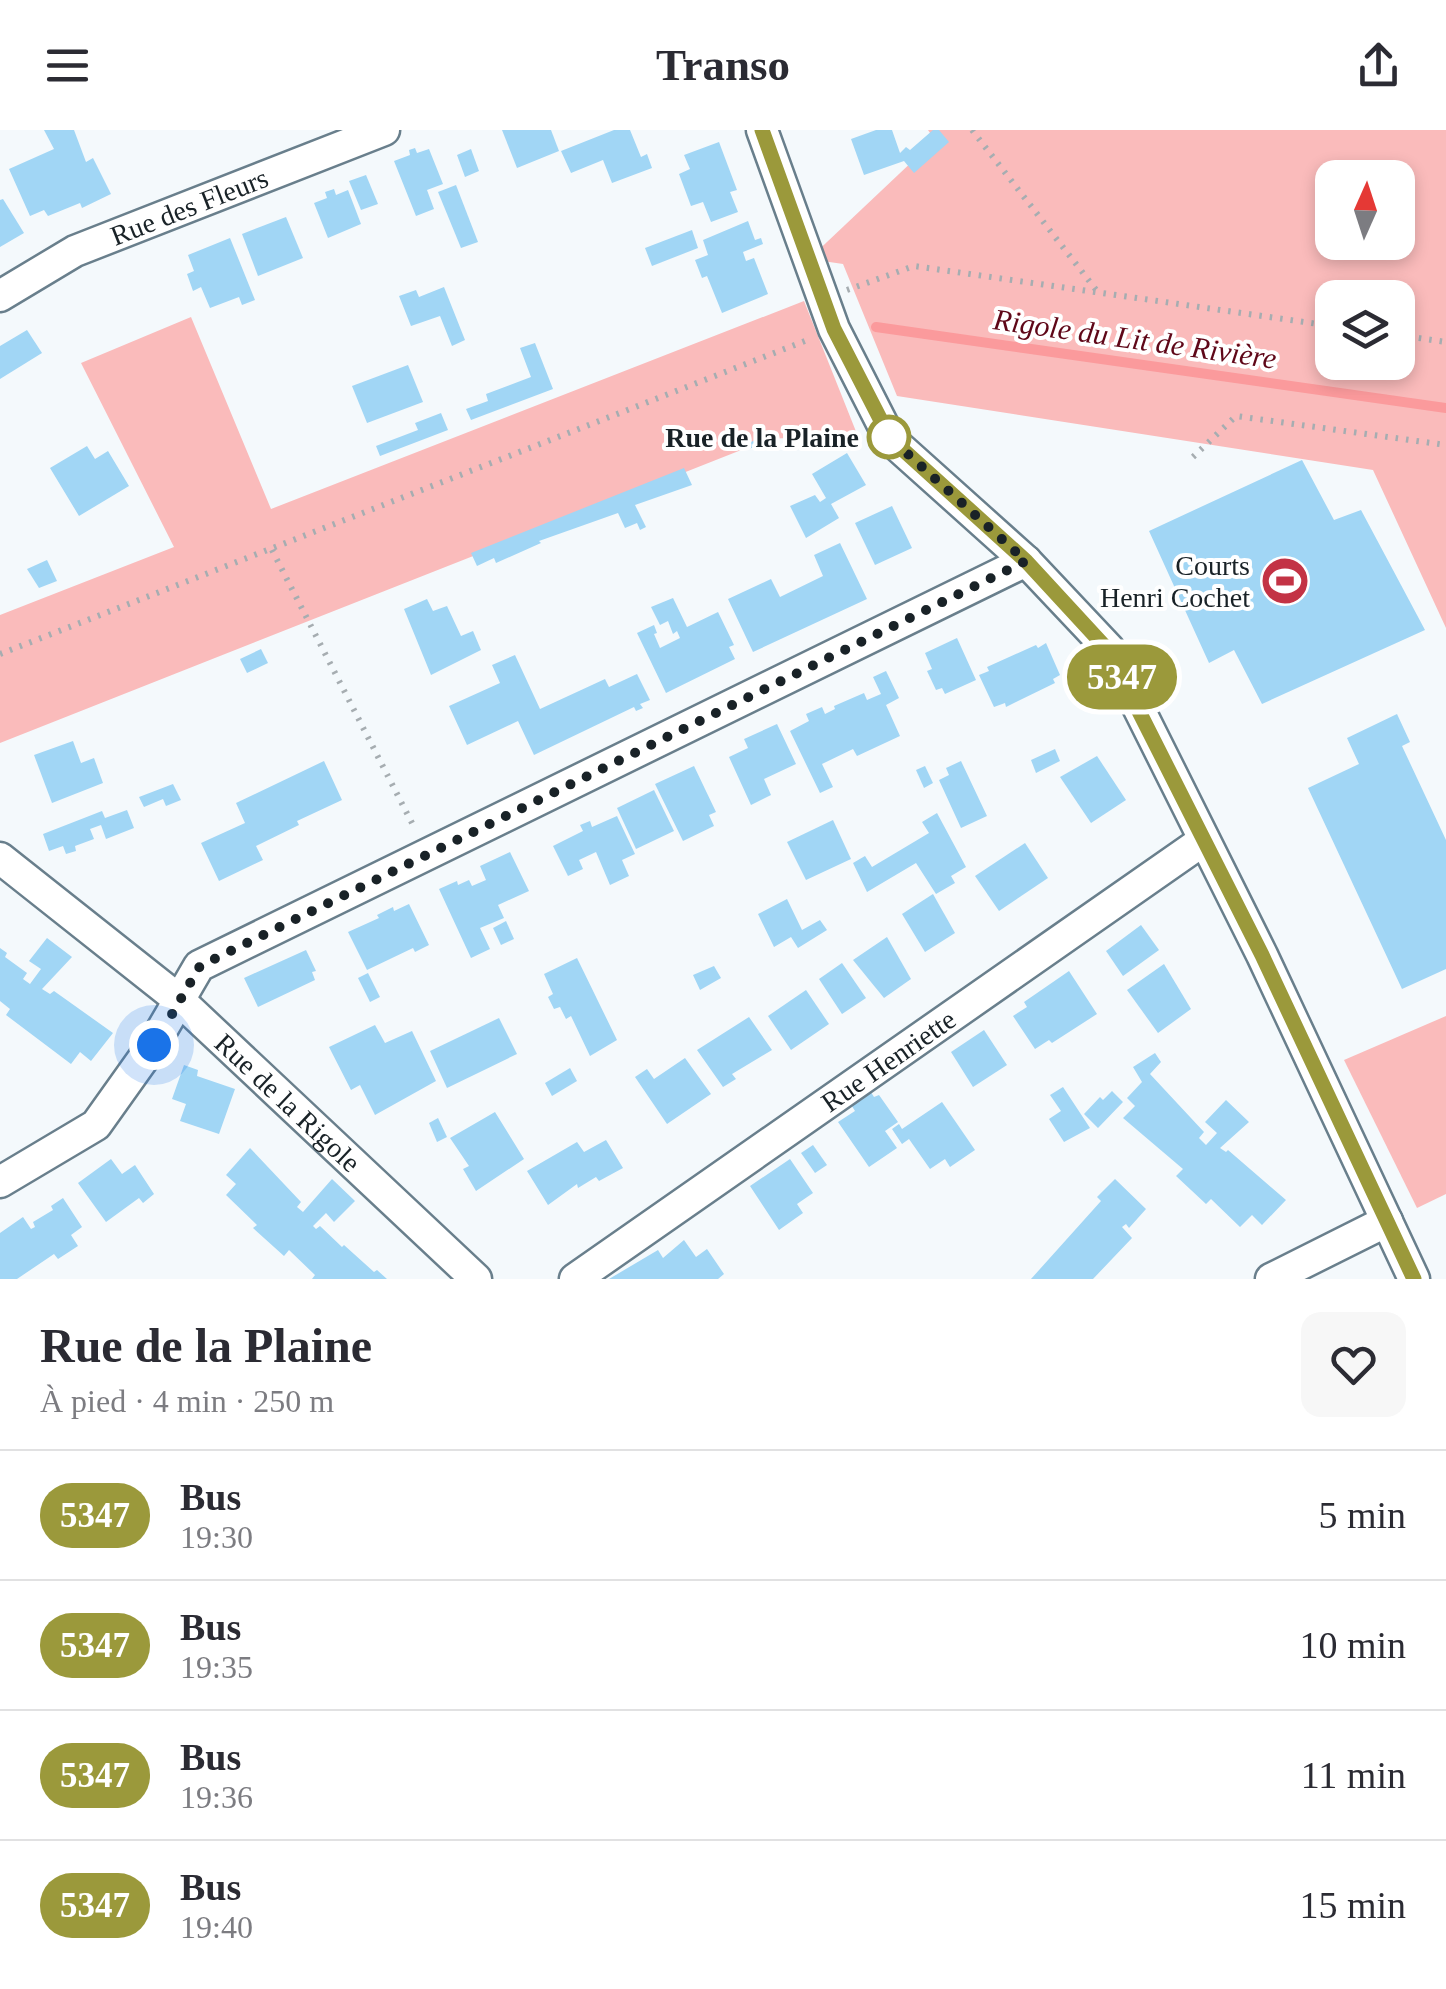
<!DOCTYPE html>
<html lang="fr">
<head>
<meta charset="utf-8">
<style>
	:root { --surface:#fff; --page:#f7f7f7; --text:#2b2b33; --muted:#7c7c81; --line:#e1e1e2 }
	body { margin:0; font-family:Georgia,serif; background:var(--page); color:var(--text); height:100vh; display:flex; flex-direction:column; font-size:38px; white-space:nowrap }
	* { box-sizing:border-box; margin:0 }
	p { font-size:32px; color:var(--muted) }
	.icon { flex:none; width:55px; height:55px; fill:none; stroke:currentColor; stroke-width:2; stroke-linecap:round; stroke-linejoin:round }
	.map { position:relative; height:1149px; overflow:hidden }
	.drawer { display:flex; flex-direction:column; background:var(--surface); flex:1 }
	.drawer>* { flex:none }
	.badge { padding:0 20px; border-radius:32px; font-size:35px; line-height:65px }
	.needle { width:65px; rotate:3deg }
	.controls { position:absolute; left:1315px; top:30px; display:grid; gap:20px }
	.controls a { display:grid; place-items:center; width:100px; height:100px; border-radius:20px; background:var(--surface); box-shadow:0 5px 15px #0003; font-size:50px }
	.you { position:absolute; width:50px; height:50px; margin:-25px; border:8px solid #fff; border-radius:50%; background:#1a73e8; box-shadow:0 0 0 15px #1a73e833 }
	.map>.badge { position:absolute; translate:-50% -50%; box-shadow:0 0 0 5px #fff }
	.round { display:grid; place-items:center; flex:none; width:105px; height:105px; border-radius:20px; background:var(--page) }
	.headline { display:flex; align-items:center; justify-content:space-between; height:170px; padding:0 40px }
	h1 { font-size:48px; font-weight:700; line-height:75px }
	ul { padding:0; list-style:none }
	li { display:flex; align-items:center; gap:30px; height:130px; padding:0 40px; border-top:2px solid var(--line) }
	li div { flex:1 }
	li b { display:block; font-size:38px }
	li em { font-style:normal }
	li .badge { min-width:110px; font-weight:700; text-align:center }
	header { display:flex; justify-content:space-between; align-items:center; height:130px; padding:0 40px; background:var(--surface); font-size:45px; font-weight:700 }
	.map>svg:first-child { display:block }
	.green { fill:#fabbbb; fill-rule:evenodd }
	.lines { fill:none; stroke-linecap:round; stroke-linejoin:round }
	.stream { stroke:#fb9a9c; stroke-width:10 }
	.building { fill:#a1d6f5 }
	.minor-casing { stroke:#697f8c; stroke-width:35 }
	.path { stroke:#a6adb1; stroke-width:6; stroke-dasharray:2.5 8; stroke-linecap:butt }
	.minor { stroke:#fff; stroke-width:30 }
	.line-casing { stroke:#fff; stroke-width:22 }
	.line { stroke:#9b993b; stroke-width:15 }
	.walk { stroke:#192227; stroke-width:10; stroke-dasharray:0 18 }
	.stop-dot { fill:#fff; stroke:#9b993b; stroke-width:5 }
	.labels { text-anchor:middle; stroke-width:8; stroke-linejoin:round; paint-order:stroke }
	.street-label { font-size:28px; fill:#192227; stroke:#fff }
	.stop-label { font-size:28px; font-weight:bold; fill:#192227; stroke:#fff; text-anchor:end }
	.poi-label { font-size:28px; fill:#192227; stroke:#fff; text-anchor:end }
	.water-label { font-size:30px; font-style:italic; fill:#5f0718; stroke:#fff }
</style>
</head>
<body>
<header><svg class="icon" aria-label="menu" viewBox="0 0 24 24"><path d="M4 6h16M4 12h16M4 18h16"/></svg>Transo<svg class="icon" aria-label="share" viewBox="0 0 24 24"><path d="M12 15V3M7 8l5-5 5 5M5 13v7h14v-7"/></svg></header>
<div class="map">
<svg width="1446" height="1149" viewBox="0 0 1446 1149">
	<rect width="100%" height="100%" fill="#f4f9fc"/>
	<g class="green">
		<path d="M928,0H1446V498L1373,340L897,266L843,134L809,129L935,10ZM1332,48H1398V112H1332ZM1332,168H1398V232H1332Z"/>
		<path d="M804,171L857,304L769,309L0,613V485L174,417L81,233L191,187L271,379Z"/>
		<path d="M1446,886V1064L1417,1078L1344,930Z"/>
	</g>
	<g class="lines">
		<path class="stream" d="M876,197L1446,278"/>
	</g>
	<g class="building">
		<path d="M44,0H74L86,32L93,28L111,64L82,78L80,73L48,86L44,80L30,86L9,39L54,19Z"/>
		<path d="M502,0H551L559,21L517,38Z"/>
		<path d="M614,0H630L641,27L647,24L652,38L612,53L603,30L571,43L561,21Z"/>
		<path d="M876,0H892L900,23L906,17L910,20L933,0H939L949,12L914,43L904,31L864,45L851,9Z"/>
		<path d="M719,12L737,60L730,62L738,82L711,92L703,72L691,76L679,44L690,39L684,25Z"/>
		<path d="M415,18L417,23L429,19L443,54L427,60L434,79L416,86L394,31L410,25L409,20Z"/>
		<path d="M471,19L479,41L465,47L457,25Z"/>
		<path d="M366,45L378,74L361,80L349,51Z"/>
		<path d="M456,55L478,112L461,118L438,62Z"/>
		<path d="M334,59L336,65L348,60L361,94L328,108L314,73L327,68L325,62Z"/>
		<path d="M3,69L24,103L0,117V70Z"/>
		<path d="M286,87L303,128L258,146L242,104Z"/>
		<path d="M748,91L755,110L761,108L763,114L743,122L746,131L754,128L768,164L722,183L707,146L702,148L695,130L708,125L703,110Z"/>
		<path d="M692,100L698,118L652,136L645,118Z"/>
		<path d="M230,108L255,170L242,175L239,167L210,178L201,157L193,161L187,144L194,141L188,125Z"/>
		<path d="M444,157L465,210L452,216L440,186L411,196L399,166L416,160L419,167Z"/>
		<path d="M27,200L42,223L0,249V216Z"/>
		<path d="M535,213L553,259L471,290L466,279L488,271L486,264L531,247L520,218Z"/>
		<path d="M408,235L423,272L367,293L352,256Z"/>
		<path d="M441,283L448,300L380,326L376,316L418,300L415,293Z"/>
		<path d="M758,309H770L773,315L763,319L761,315L745,320L743,315Z"/>
		<path d="M87,316L95,329L108,321L129,356L79,386L50,338Z"/>
		<path d="M847,323L866,355L831,374L839,388L806,408L790,376L815,365L820,372L826,368L812,344Z"/>
		<path d="M1302,330L1334,390L1361,380L1425,500L1262,574L1234,520L1209,533L1149,401Z"/>
		<path d="M684,338L692,355L635,375L646,397L640,400L637,393L625,398L618,383L539,411L541,413L496,433L494,428L477,436L471,423Z"/>
		<path d="M892,376L912,418L875,435L855,393Z"/>
		<path d="M840,413L867,469L753,522L728,469L771,449L780,467L823,446L814,425Z"/>
		<path d="M47,430L57,451L39,458L27,439Z"/>
		<path d="M673,468L687,497L718,482L734,515L729,517L735,529L666,563L637,503L654,495L657,503L654,504L660,518L680,508L677,501L673,504L668,491L660,495L651,477Z"/>
		<path d="M427,469L433,481L447,476L461,506L473,501L481,520L431,545L404,479Z"/>
		<path d="M957,508L976,550L945,564L942,558L936,560L927,541L932,539L925,523Z"/>
		<path d="M1046,513L1060,545L1053,549L1055,553L1006,577L1005,573L994,577L979,545L989,541L987,537L1036,515L1038,518Z"/>
		<path d="M261,519L268,533L247,543L240,529Z"/>
		<path d="M515,525L540,579L605,549L609,557L637,544L650,570L640,574L643,578L636,581L634,577L534,625L518,591L467,615L449,576L500,553L492,535Z"/>
		<path d="M886,541L899,568L886,575L900,606L857,626L853,619L822,634L833,657L820,663L790,601L809,591L806,584L822,577L825,584L835,579L834,576L864,563L867,570L881,564L873,547Z"/>
		<path d="M1397,584L1410,612L1402,616L1446,710V839L1402,859L1308,658L1359,634L1347,608Z"/>
		<path d="M777,594L796,634L764,649L771,665L751,675L729,627L748,618L744,609Z"/>
		<path d="M73,611L81,633L94,628L103,653L52,673L34,625Z"/>
		<path d="M1055,619L1060,631L1036,643L1031,630Z"/>
		<path d="M1097,626L1126,670L1091,693L1060,647Z"/>
		<path d="M324,631L342,670L297,691L299,695L256,716L263,730L219,751L201,713L245,693L236,673Z"/>
		<path d="M961,631L987,686L961,698L939,650L949,645L946,638Z"/>
		<path d="M694,636L716,682L709,685L714,696L683,711L655,654Z"/>
		<path d="M925,636L933,653L924,658L916,640Z"/>
		<path d="M173,654L181,670L166,676L163,669L144,677L139,667Z"/>
		<path d="M654,660L674,701L636,719L617,678Z"/>
		<path d="M127,680L134,698L106,709L101,695L90,699L94,709L75,716L76,721L66,724L63,716L49,721L43,704L102,681L105,688Z"/>
		<path d="M937,683L966,737L951,746L955,753L936,764L916,733L867,762L853,733L865,726L872,737L929,703L922,692Z"/>
		<path d="M617,686L635,724L622,730L629,746L610,755L596,722L579,730L583,739L568,746L553,716L583,701L580,695L590,691L592,697Z"/>
		<path d="M833,690L851,729L806,750L787,712Z"/>
		<path d="M1025,713L1048,748L999,781L975,746Z"/>
		<path d="M510,722L529,761L498,775L504,788L480,798L490,819L471,828L439,759L457,751L458,755L469,750L472,756L486,750L480,736Z"/>
		<path d="M933,764L955,803L925,822L902,784Z"/>
		<path d="M787,769L802,800L820,790L827,800L798,818L791,807L774,817L758,784Z"/>
		<path d="M409,774L429,815L415,822L413,818L367,840L348,802L379,788L377,785L393,777L394,781Z"/>
		<path d="M506,791L514,809L501,815L493,798Z"/>
		<path d="M1141,795L1159,820L1123,846L1106,821Z"/>
		<path d="M887,807L911,849L884,868L853,830Z"/>
		<path d="M47,808L72,827L42,859L50,864L54,861L113,903L91,931L80,922L71,934L6,885L10,879L0,871V818L7,823L5,827L27,843L23,849L30,854L41,839L29,831Z"/>
		<path d="M306,820L316,841L312,842L315,850L258,877L244,848Z"/>
		<path d="M577,828L617,910L590,926L571,886L566,889L560,877L554,879L548,867L553,864L544,844Z"/>
		<path d="M842,833L866,868L842,884L819,849Z"/>
		<path d="M1164,834L1191,879L1158,903L1127,860Z"/>
		<path d="M714,836L721,848L700,860L693,845Z"/>
		<path d="M1069,841L1097,884L1052,913L1049,910L1035,919L1013,886L1027,877L1024,872Z"/>
		<path d="M368,843L380,867L370,872L358,848Z"/>
		<path d="M806,860L829,894L791,920L768,886Z"/>
		<path d="M749,887L772,920L732,944L736,949L723,957L697,920Z"/>
		<path d="M499,888L517,924L447,958L430,921Z"/>
		<path d="M375,895L385,913L412,901L436,951L375,985L360,955L351,960L329,917Z"/>
		<path d="M984,900L1007,935L973,957L951,922Z"/>
		<path d="M1155,923L1161,932L1150,944L1204,1002L1199,1008L1206,1015L1217,1003L1205,992L1226,970L1249,992L1220,1018L1226,1022L1228,1020L1286,1070L1262,1095L1252,1085L1240,1097L1211,1069L1206,1074L1176,1046L1183,1039L1123,988L1135,976L1127,968L1142,952L1133,937Z"/>
		<path d="M685,928L711,964L667,994L635,947L647,939L654,949Z"/>
		<path d="M184,935L198,940L197,946L235,959L219,1004L180,991L186,974L172,969Z"/>
		<path d="M570,938L577,951L552,966L545,953Z"/>
		<path d="M1063,957L1090,998L1064,1012L1049,989L1061,981L1050,965Z"/>
		<path d="M869,959L874,967L879,965L898,992L885,1001L897,1018L869,1037L838,992L855,981L850,973Z"/>
		<path d="M1112,961L1123,972L1098,998L1084,984L1100,967L1103,970Z"/>
		<path d="M942,972L975,1020L950,1037L945,1029L930,1039L909,1009L902,1014L892,999L899,994L902,999Z"/>
		<path d="M495,982L524,1029L476,1061L463,1039L469,1036L450,1008Z"/>
		<path d="M438,988L447,1007L437,1012L429,993Z"/>
		<path d="M606,1010L623,1038L599,1051L596,1047L578,1058L577,1054L548,1075L527,1041L577,1012L584,1022Z"/>
		<path d="M813,1015L827,1035L815,1043L801,1023Z"/>
		<path d="M250,1018L301,1072L297,1077L303,1082L332,1049L355,1071L334,1092L326,1083L313,1096L316,1099L320,1096L342,1117L344,1115L374,1142L377,1140L387,1149H312L315,1145L289,1120L284,1126L253,1098L257,1095L226,1065L236,1054L226,1045Z"/>
		<path d="M111,1029L122,1044L135,1035L154,1064L143,1073L139,1068L106,1092L78,1053Z"/>
		<path d="M790,1029L813,1063L797,1074L803,1083L779,1100L750,1056Z"/>
		<path d="M1115,1049L1146,1079L1129,1098L1126,1094L1122,1097L1132,1108L1093,1149H1031L1101,1071L1097,1067Z"/>
		<path d="M63,1068L82,1097L71,1105L78,1116L58,1129L54,1124L17,1149H0V1103L23,1087L31,1099L35,1097L33,1092L53,1080L51,1076Z"/>
		<path d="M684,1110L696,1127L707,1119L724,1144L718,1149H609L658,1120L663,1128Z"/>
	</g>
	<g class="lines">
		<g class="minor-casing">
			<g id="minor">
				<path d="M762,0L834,199L890,309L1026,431L1109,519L1262,825L1414,1149"/>
				<path id="s1" d="M0,166L75,121L384,0"/>
				<path id="s2" d="M0,728L178,869L476,1149"/>
				<path d="M0,1052L96,995L153,915L199,836L1026,431"/>
				<path id="s3" d="M575,1149L1204,710"/>
				<path d="M1271,1149L1387,1091"/>
			</g>
		</g>
		<g class="path">
			<path d="M972,0L1097,161"/>
			<path d="M847,160L914,136L1332,196"/>
			<path d="M1398,205L1446,212"/>
			<path d="M1193,327L1236,286L1446,315"/>
			<path d="M272,420L415,699"/>
			<path d="M0,524L810,209"/>
		</g>
		<use href="#minor" class="minor"/>
	</g>
	<g class="lines">
		<g class="line-casing">
			<path id="line" d="M762,0L834,199L890,308L1026,431L1108,520L1262,825L1414,1149"/>
		</g>
		<use href="#line" class="line"/>
		<path class="walk" d="M154,915L200,836L1026,431L889,307"/>
	</g>
	<defs>
		<g id="stadium-disc" transform="scale(2.5)"><circle r="9.5" fill="#c33345" stroke="#fff"/><path d="M0-5a6.5 5 0 1 0 0 10a6.5 5 0 1 0 0-10ZM-3.5-1.8h7v3.6h-7Z" fill="#fff"/></g>
	</defs>
	<g fill-rule="evenodd">
		<use href="#stadium-disc" x="1285" y="451"/>
	</g>
	<circle class="stop-dot" cx="889" cy="307" r="20"/>
	<g class="labels">
		<g class="street-label">
			<text dy="10" stroke="none"><textPath href="#s1" startOffset="210">Rue des Fleurs</textPath></text>
			<text dy="10" stroke="none"><textPath href="#s3" startOffset="382">Rue Henriette</textPath></text>
			<text dy="10" stroke="none"><textPath href="#s2" startOffset="378">Rue de la Rigole</textPath></text>
		</g>
		<g class="stop-label">
			<text x="859" y="317">Rue de la Plaine</text>
		</g>
		<g class="poi-label">
			<text x="1250" y="445">Courts<tspan x="1250" dy="32">Henri Cochet</tspan></text>
		</g>
		<g class="water-label">
			<text transform="translate(1135 209) rotate(8)" y="10">Rigole du Lit de Rivière</text>
		</g>
	</g>
</svg>
<div class="controls">
<a><svg class="needle" viewBox="-14 -14 28 28"><path d="M0-13l5 13h-10z" fill="#e53935"/><path d="M0 13l5-13h-10z" fill="#7c7c81"/></svg></a>
<a><svg class="icon" aria-label="layers" viewBox="0 0 24 24"><path d="M12 4l9 5-9 5-9-5zM3 14l9 5 9-5"/></svg></a>
</div>
<div class="you" style="left:154px;top:915px"></div>
<b class="badge" style="left:1122px;top:547px;background:#9b993b;color:#fff">5347</b>
</div>
<section class="drawer">
<div class="headline"><div><h1>Rue de la Plaine</h1><p>À pied · 4 min · 250 m</p></div><a class="round"><svg class="icon" aria-label="heart" viewBox="0 0 24 24"><path d="M12 20l-8-8c-3-5 5-10 8-4 3-6 11-1 8 4z"/></svg></a></div>
<ul>
<li><span class="badge" style="background:#9b993b;color:#fff">5347</span><div><b>Bus</b><p>19:30</p></div><em>5 min</em></li>
<li><span class="badge" style="background:#9b993b;color:#fff">5347</span><div><b>Bus</b><p>19:35</p></div><em>10 min</em></li>
<li><span class="badge" style="background:#9b993b;color:#fff">5347</span><div><b>Bus</b><p>19:36</p></div><em>11 min</em></li>
<li><span class="badge" style="background:#9b993b;color:#fff">5347</span><div><b>Bus</b><p>19:40</p></div><em>15 min</em></li>
</ul>
</section>
</body>
</html>
